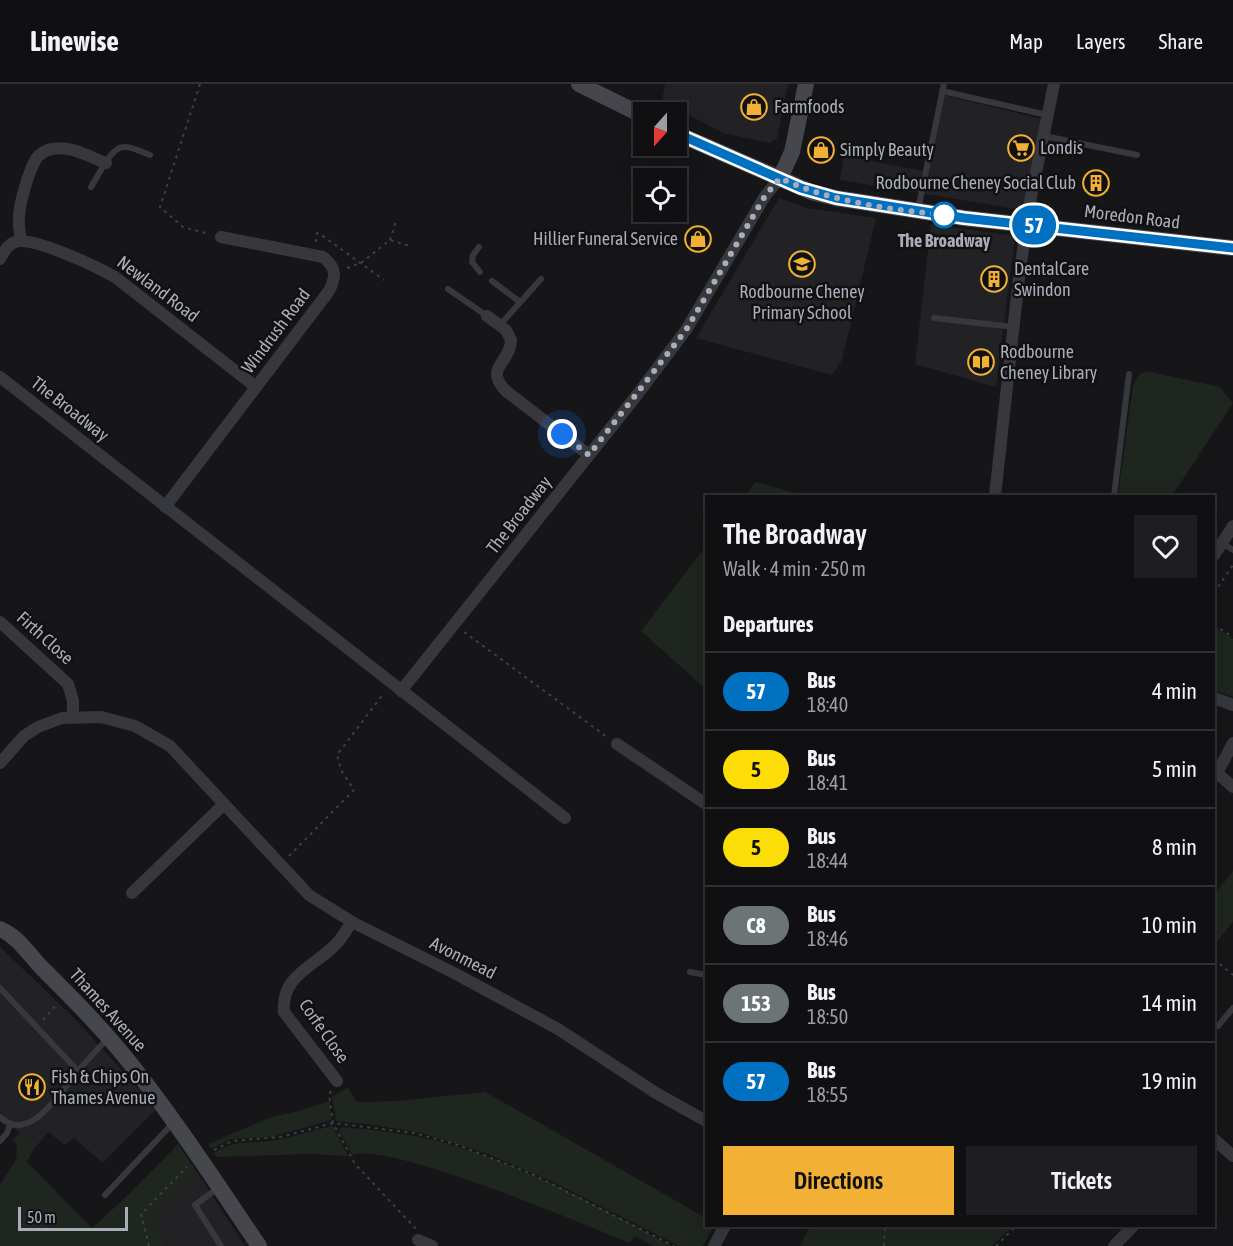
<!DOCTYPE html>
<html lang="en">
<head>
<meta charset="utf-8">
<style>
	:root { --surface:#101012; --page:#1e1e20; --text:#f1f3f6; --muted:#9c9d9f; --line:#303032; --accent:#f2b134 }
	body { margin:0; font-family:"Asap Condensed",sans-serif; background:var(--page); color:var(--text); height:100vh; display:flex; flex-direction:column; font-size:22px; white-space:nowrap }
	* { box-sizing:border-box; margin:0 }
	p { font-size:20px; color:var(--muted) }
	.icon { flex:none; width:33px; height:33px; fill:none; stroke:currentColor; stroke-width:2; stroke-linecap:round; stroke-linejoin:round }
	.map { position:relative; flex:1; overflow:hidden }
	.details { position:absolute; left:705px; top:411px; width:510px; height:732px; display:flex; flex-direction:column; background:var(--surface); border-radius:0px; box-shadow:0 6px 24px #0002,0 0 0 2px var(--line) }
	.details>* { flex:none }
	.badge { padding:0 12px; border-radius:20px; font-size:21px; line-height:39px }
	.needle { width:39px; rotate:201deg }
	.controls { position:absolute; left:633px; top:18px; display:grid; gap:12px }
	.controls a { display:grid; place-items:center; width:54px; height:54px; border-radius:0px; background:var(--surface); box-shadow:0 6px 24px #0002,0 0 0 2px var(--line); font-size:30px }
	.scale { position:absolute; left:18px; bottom:15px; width:110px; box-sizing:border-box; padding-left:6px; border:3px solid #a8adb8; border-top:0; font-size:16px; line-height:21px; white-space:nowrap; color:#a8adb8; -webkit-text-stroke:4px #111113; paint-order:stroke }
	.you { position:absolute; width:30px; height:30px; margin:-15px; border:4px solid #fff; border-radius:50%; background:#1a73e8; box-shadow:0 0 0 9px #1a73e833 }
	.map>.badge { position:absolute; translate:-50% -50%; box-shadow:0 0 0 3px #fff }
	h2 { padding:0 18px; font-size:22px; line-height:54px }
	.round { display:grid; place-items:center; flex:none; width:63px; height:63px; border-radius:0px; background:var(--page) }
	.summary { display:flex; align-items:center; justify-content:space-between; height:102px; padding:0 18px }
	h1 { font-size:28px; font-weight:600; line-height:45px }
	.action { display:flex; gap:12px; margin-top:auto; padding:12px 18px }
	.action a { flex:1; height:69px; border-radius:0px; background:var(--accent); color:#111; font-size:24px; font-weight:600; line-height:69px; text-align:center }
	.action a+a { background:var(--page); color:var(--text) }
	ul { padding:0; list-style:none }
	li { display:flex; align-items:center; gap:18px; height:78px; padding:0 18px; border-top:2px solid var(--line) }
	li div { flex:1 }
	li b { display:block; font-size:22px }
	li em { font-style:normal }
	li .badge { min-width:66px; font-weight:700; text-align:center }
	header { display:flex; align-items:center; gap:36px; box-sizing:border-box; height:84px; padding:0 30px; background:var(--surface); border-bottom:2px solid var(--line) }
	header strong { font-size:28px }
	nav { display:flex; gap:33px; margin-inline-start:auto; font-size:21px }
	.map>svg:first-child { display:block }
	.built { fill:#222225 }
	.green { fill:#1e261f }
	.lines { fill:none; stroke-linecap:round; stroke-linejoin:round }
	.path { stroke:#3d3f44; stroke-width:2; stroke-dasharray:3 4.5; stroke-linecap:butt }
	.lane { stroke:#37383d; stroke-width:6 }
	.street { stroke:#37383d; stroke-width:12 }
	.secondary { stroke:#45474d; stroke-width:16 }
	.line-casing { stroke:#fff; stroke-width:14 }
	.line { stroke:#0070c0; stroke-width:9 }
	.walk { stroke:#a8adb8; stroke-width:6; stroke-dasharray:0 10.8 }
	.stop-dot { fill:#fff; stroke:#0070c0; stroke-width:3 }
	.labels { text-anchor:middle; stroke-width:5; stroke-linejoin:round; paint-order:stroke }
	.poi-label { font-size:18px; fill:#a8adb8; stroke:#111113; text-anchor:start }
	.street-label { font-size:18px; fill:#a8adb8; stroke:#111113 }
	.stop-label { font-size:18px; font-weight:bold; fill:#a8adb8; stroke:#111113 }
</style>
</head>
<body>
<header>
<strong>Linewise</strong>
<nav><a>Map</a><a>Layers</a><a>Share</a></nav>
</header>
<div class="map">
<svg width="1233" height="1162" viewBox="0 0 1233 1162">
	<rect width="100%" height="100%" fill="#161618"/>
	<g class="built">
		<path d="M665,0H788L777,54L770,59L723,49L662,17Z"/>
		<path d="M943,11L1042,35L1023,126L840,96L844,72L929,88Z"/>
		<path d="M779,114L807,124L876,134L842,276L832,291L696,254Z"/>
		<path d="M931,140L1015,152L996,303L915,280Z"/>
		<path d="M0,863L74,934L136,1002L155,1026L103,1079L74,1054L65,1061L48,1048L34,1065L0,1028Z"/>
		<path d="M197,1088L245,1162H168L153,1133Z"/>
	</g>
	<g class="green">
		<path d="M1146,287L1220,303L1233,319L1172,412H1118L1133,302L1138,292Z"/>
		<path d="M756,398L805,412H745Z"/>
		<path d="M706,462V605L641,547Z"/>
		<path d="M1214,542L1233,555V613L1214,606Z"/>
		<path d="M1233,787V838L1214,861V811Z"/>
		<path d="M348,1004L357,1018L397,1017L485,1008L706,1134V1142H714L703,1162H679L551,1097L483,1068L421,1049L374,1041L336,1037L332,1013Z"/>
		<path d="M330,1017L331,1036L272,1053L231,1055L211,1065L208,1060L271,1033L295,1028Z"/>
		<path d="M333,1042L348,1072L310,1070L216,1073L214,1069C236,1054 253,1060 277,1056C296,1052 314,1046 333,1042Z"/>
		<path d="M342,1043C374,1046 406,1049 437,1057C514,1076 601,1123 671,1162H653L635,1152L630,1159C584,1141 391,1058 352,1071L339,1046Z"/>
		<path d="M20,1050L34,1065L27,1078L92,1144L125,1114L178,1060L197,1088L153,1133L168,1162H0V1101L16,1076L17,1061L12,1056Z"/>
		<path d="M810,1142H1013L992,1162H800Z"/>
	</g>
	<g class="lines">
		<g class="path">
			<path d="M200,0L160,123L183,143L209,150"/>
			<path d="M390,156L396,137"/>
			<path d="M316,158L317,149L320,150L384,196"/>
			<path d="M347,184L361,179L390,156L410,162"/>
			<path d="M1214,509L1233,481"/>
			<path d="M1214,541L1233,553"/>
			<path d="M464,548L607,653"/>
			<path d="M289,772L354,706L341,686L337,671L384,609"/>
			<path d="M1214,875L1233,891"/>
			<path d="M43,936L57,920"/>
			<path d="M331,1007L329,1011L333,1039L355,1080L416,1145"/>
			<path d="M214,1066L232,1057L281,1053L333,1039L414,1049L458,1061L532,1090L674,1162"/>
			<path d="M149,1162L141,1130L187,1083"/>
			<path d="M884,1162L885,1142"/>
			<path d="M996,1162L1016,1142"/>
		</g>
		<g class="lane">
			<path d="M942,7L1047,31"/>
			<path d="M1044,52L1137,71"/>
			<path d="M91,103C98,93 110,64 123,63C132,62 142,68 150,71"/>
			<path d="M918,126L944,0"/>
			<path d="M479,163L473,171L472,178L480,188"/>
			<path d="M492,197L520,218"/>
			<path d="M448,205L487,232"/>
			<path d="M934,234L1014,243"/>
			<path d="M500,241L541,195"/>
			<path d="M1114,412L1129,290"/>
			<path d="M1222,459L1233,466"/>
			<path d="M690,888L706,891"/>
			<path d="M0,904L78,987"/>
			<path d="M1218,942L1233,924"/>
			<path d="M0,1033C30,1062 62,1005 79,986C88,975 98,965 108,954"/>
			<path d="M0,1057L7,1049L10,1041"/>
			<path d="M218,1104L195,1121L221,1162"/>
			<path d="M105,1111L173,1039"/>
		</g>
		<g class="street">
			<path d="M21,157C20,149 18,141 19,134C19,119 29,87 36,75C39,70 46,66 52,65C70,61 90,73 106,79"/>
			<path d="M0,175C4,168 7,161 15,158C33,152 97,183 115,193L256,303"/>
			<path d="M487,232L506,246L511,256C511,279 483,283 506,307L589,371"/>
			<path d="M0,293L565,734"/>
			<path d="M995,412L1019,193L1029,123L1054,0"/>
			<path d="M165,423L329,207C336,193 337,184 323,173L221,153"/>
			<path d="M1214,471L1233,442"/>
			<path d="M0,538L68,600L73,617V632"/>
			<path d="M401,607L637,311L686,246L765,112L780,94"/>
			<path d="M1214,614L1233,621"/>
			<path d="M1233,659L1217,689L1233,703"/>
			<path d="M617,660L706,720"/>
			<path d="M0,679L24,652L38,643L62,634L101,633L135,642L170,662L309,811L352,838L456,890L558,945L656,1009L706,1037"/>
			<path d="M132,809L223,721"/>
			<path d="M337,997L284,928C281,891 314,883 335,861C342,855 346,846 352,838"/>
			<path d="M1214,1055L1233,1072"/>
			<path d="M418,1156L432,1162"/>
			<path d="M714,1162L725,1142"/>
			<path d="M1114,1162L1133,1142"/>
		</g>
		<g class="secondary">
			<path d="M579,0L644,32"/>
			<path d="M676,49L811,108L836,114L964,134L1233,164"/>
			<path d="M780,94L792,68L806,0"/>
			<path d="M0,845C19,853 29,871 43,885C73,915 103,945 130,979C176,1037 217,1100 259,1162"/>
		</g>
	</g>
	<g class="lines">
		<g class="line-casing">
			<path id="line" d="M676,49L801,104L836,114L964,134L1233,164"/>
		</g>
		<use href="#line" class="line"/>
		<path class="walk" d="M562,350L589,371L686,246L765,112L780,94C831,118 888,125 944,131"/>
	</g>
	<defs>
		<g id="shop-ring" transform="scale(1.35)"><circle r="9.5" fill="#111113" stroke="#f2b134" stroke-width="1.5"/><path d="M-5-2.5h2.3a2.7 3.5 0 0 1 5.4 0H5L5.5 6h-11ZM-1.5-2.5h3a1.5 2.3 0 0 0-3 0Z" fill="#f2b134"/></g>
		<g id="supermarket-ring" transform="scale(1.35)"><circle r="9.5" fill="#111113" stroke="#f2b134" stroke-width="1.5"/><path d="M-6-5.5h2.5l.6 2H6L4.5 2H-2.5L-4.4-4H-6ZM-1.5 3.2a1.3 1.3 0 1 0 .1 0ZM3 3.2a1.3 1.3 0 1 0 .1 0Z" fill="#f2b134"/></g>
		<g id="building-ring" transform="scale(1.35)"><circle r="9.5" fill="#111113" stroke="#f2b134" stroke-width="1.5"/><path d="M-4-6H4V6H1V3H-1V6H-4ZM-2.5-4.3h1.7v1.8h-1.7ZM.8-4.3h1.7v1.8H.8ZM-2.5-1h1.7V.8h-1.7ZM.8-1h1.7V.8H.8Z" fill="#f2b134"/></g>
		<g id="school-ring" transform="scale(1.35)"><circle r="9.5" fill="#111113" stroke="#f2b134" stroke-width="1.5"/><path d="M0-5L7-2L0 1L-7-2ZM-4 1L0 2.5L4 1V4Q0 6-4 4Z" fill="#f2b134"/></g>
		<g id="library-ring" transform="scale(1.35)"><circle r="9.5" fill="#111113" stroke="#f2b134" stroke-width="1.5"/><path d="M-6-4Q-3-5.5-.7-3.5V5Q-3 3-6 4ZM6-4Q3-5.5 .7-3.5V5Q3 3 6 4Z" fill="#f2b134"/></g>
		<g id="restaurant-ring" transform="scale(1.35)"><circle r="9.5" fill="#111113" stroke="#f2b134" stroke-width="1.5"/><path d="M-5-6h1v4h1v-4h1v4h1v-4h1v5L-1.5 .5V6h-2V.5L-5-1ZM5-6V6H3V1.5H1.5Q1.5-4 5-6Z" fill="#f2b134"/></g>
	</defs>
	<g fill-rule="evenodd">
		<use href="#shop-ring" x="754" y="23"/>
		<use href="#supermarket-ring" x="1021" y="64"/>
		<use href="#shop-ring" x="821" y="66"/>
		<use href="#building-ring" x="1096" y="99"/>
		<use href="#shop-ring" x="698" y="155"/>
		<use href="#school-ring" x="802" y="180"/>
		<use href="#building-ring" x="994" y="195"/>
		<use href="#library-ring" x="981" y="278"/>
		<use href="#restaurant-ring" x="32" y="1003"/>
	</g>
	<circle class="stop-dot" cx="944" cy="131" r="12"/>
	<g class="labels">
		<g class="poi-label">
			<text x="774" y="29">Farmfoods</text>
			<text x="1040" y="70">Londis</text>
			<text x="840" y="72">Simply Beauty</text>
			<text x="1076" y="105" text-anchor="end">Rodbourne Cheney Social Club</text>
			<text x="678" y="161" text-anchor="end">Hillier Funeral Service</text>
			<text x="1014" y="191">DentalCare<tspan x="1014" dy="21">Swindon</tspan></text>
			<text x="802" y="214" text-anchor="middle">Rodbourne Cheney<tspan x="802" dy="21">Primary School</tspan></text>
			<text x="1000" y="274">Rodbourne<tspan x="1000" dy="21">Cheney Library</tspan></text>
			<text x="51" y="999">Fish &amp; Chips On<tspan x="51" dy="21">Thames Avenue</tspan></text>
		</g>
		<g class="street-label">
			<text transform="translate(1132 133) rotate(7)" y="6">Moredon Road</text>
			<text transform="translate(158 205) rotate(37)" y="6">Newland Road</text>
			<text transform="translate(276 247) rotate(-53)" y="6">Windrush Road</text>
			<text transform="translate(70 325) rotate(38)" y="6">The Broadway</text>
			<text transform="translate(519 431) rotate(-52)" y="6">The Broadway</text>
			<text transform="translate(45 554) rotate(42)" y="6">Firth Close</text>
			<text transform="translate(463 874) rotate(27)" y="6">Avonmead</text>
			<text transform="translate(108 926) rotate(48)" y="6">Thames Avenue</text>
			<text transform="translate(324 947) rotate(55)" y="6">Corfe Close</text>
		</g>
		<g class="stop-label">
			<text x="944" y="163">The Broadway</text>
		</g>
	</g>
</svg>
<div class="controls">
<a><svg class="needle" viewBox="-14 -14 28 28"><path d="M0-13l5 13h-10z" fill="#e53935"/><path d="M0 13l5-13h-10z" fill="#9c9d9f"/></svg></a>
<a><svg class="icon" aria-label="locate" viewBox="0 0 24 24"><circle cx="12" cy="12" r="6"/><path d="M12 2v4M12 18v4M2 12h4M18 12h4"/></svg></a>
</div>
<div class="scale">50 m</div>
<div class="you" style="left:562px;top:350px"></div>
<b class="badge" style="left:1034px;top:141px;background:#0070c0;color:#fff">57</b>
<section class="details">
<div class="summary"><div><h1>The Broadway</h1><p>Walk · 4 min · 250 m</p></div><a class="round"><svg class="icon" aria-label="heart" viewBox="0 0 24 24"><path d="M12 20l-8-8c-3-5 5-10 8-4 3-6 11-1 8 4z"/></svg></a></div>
<h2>Departures</h2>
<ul>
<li><span class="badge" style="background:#0070c0;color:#fff">57</span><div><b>Bus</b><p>18:40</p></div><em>4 min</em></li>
<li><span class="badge" style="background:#fcdd05;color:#111">5</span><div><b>Bus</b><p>18:41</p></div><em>5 min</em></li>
<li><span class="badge" style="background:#fbdd07;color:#111">5</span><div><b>Bus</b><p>18:44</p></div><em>8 min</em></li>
<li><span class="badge" style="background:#6c7476;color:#fff">C8</span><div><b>Bus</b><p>18:46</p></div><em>10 min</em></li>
<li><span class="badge" style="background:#6c7476;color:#fff">153</span><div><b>Bus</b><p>18:50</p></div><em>14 min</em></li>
<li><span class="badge" style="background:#0070c0;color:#fff">57</span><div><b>Bus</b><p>18:55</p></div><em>19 min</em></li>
</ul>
<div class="action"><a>Directions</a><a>Tickets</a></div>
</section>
</div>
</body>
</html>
